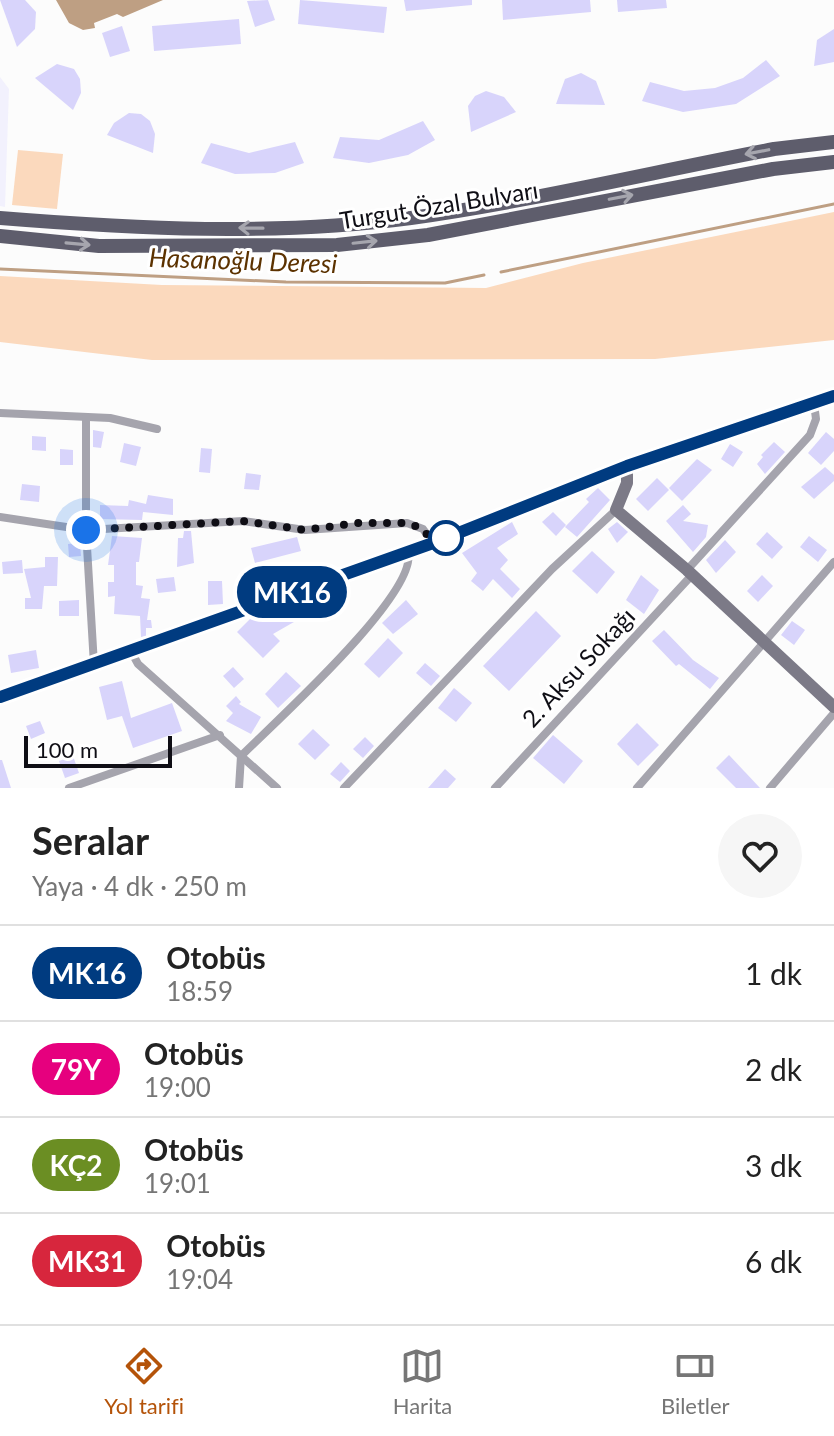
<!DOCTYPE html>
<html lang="tr">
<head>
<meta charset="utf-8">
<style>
	:root { --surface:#fff; --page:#f6f6f6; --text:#222; --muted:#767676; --line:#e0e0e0; --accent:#b45309 }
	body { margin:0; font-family:Lato,sans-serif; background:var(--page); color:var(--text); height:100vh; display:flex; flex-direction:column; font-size:30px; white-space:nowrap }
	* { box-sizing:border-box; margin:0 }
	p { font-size:26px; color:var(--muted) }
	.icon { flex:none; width:44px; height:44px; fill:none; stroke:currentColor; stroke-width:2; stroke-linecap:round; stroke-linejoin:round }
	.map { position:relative; height:788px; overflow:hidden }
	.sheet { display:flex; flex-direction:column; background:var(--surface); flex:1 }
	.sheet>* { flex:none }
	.badge { padding:0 16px; border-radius:26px; font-size:28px; line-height:52px }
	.scale { position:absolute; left:24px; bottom:20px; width:148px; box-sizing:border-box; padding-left:8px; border:4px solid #0f0e15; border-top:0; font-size:22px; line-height:28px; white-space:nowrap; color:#0f0e15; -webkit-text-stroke:6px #fff; paint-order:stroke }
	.you { position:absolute; width:40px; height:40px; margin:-20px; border:6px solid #fff; border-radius:50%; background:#1a73e8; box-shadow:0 0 0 12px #1a73e833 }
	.map>.badge { position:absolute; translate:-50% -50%; box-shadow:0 0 0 4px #fff }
	.round { display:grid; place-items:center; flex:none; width:84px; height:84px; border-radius:42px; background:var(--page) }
	.summary { display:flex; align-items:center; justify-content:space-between; height:136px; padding:0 32px }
	h1 { font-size:38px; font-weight:700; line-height:60px }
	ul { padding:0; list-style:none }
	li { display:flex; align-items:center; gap:24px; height:96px; padding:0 32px; border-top:2px solid var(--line) }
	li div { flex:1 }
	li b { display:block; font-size:30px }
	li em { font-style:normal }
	li .badge { min-width:88px; font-weight:700; text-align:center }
	.dock { display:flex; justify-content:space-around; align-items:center; height:112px; border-top:2px solid var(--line); background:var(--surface); font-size:22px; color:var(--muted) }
	.dock a { display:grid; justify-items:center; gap:4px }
	.dock .current { color:var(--accent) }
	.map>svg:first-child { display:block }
	.built { fill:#f2f1fd }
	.green { fill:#fbd9bd }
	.water { fill:#be9f83 }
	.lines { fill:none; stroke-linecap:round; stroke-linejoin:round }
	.stream { stroke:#be9f83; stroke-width:3 }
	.building { fill:#d8d4fb }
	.street { stroke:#a5a4ad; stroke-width:8 }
	.secondary { stroke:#7c7a87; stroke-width:12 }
	.primary { stroke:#5e5d6c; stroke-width:14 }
	.oneway { stroke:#a6a6ae }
	.line-casing { stroke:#fff; stroke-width:18 }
	.line { stroke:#003b80; stroke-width:12 }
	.walk { stroke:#0f0e15; stroke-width:8; stroke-dasharray:0 14.4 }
	.stop-dot { fill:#fff; stroke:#003b80; stroke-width:4 }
	.labels { text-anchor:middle; stroke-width:6; stroke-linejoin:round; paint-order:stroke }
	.street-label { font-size:24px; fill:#0f0e15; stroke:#fff }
	.water-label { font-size:26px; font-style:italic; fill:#5c3200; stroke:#fff }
</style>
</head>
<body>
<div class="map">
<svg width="834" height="788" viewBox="0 0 834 788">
	<rect width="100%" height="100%" fill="#fcfcfc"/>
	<path class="built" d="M0,77L9,89L5,207L0,206Z"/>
	<g class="green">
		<path d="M18,150L63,154L57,209L12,205Z"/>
		<path d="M834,212V340L655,359L152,360L0,342V276L162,285L486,288L583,263Z"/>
	</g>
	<path class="water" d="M56,0H163L123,17L117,14L94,23L95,28L83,30L69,23Z"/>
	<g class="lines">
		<g class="stream">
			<path d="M0,269L286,282L445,283L484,275"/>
			<path d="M501,272L834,204"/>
		</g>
	</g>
	<g class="building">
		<path d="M0,0H25L36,12L35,29L17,47Z"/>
		<path d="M268,0L275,20L255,27L247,1Z"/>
		<path d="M300,0L387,7L384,33L298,24Z"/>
		<path d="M404,0H472V5L406,11Z"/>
		<path d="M502,0H590L591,12L503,20Z"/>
		<path d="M617,0H666L667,8L618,12Z"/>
		<path d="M239,19L241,44L154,51L152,26Z"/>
		<path d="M122,26L130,51L110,57L102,33Z"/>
		<path d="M834,29V62L814,66L817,40Z"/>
		<path d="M766,60L780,76L736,104L683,112L642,101L650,82L684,91L715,88L743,78Z"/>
		<path d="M57,64L74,69L80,79L81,93L73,110L35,78Z"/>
		<path d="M581,73L596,81L605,105L556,104L565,79Z"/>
		<path d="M486,91L504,97L516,112L471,132L468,106L475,96Z"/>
		<path d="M129,113L141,114L150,121L155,134L153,153L107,135L114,123Z"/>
		<path d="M423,121L435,140L408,155L369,163L333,158L340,137L379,140Z"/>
		<path d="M295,142L304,163L275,173L235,174L201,163L211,143L249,153Z"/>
		<path d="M93,430L104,432L101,448L93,447Z"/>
		<path d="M826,432L834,439V451L821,465L808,453Z"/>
		<path d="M32,436L46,437V451L32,450Z"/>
		<path d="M774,442L785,452L765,474L757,464L763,457L761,455Z"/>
		<path d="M124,443L141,447L136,466L120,462Z"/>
		<path d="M730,444L743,452L733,467L721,459Z"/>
		<path d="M201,448L212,449L210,473L199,472Z"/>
		<path d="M60,449L73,450V465H60Z"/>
		<path d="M697,459L712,470L682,501L669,488Z"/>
		<path d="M825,467L834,475V481L814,499L801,487Z"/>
		<path d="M246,473L261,475L259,490L244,489Z"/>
		<path d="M657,478L669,490L648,511L636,499Z"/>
		<path d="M22,484L40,486L39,502L20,500Z"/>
		<path d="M598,488L610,500L577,537L565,527L589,502L586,499Z"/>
		<path d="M148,495L173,499V515L143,512L142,520L100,519V505L128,506L129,500L146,504Z"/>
		<path d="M683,505L691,514L683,521L708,525L706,537L693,552L666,521Z"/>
		<path d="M553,512L566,525L556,536L542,522Z"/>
		<path d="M512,522L518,534L497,548L508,560L500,569L520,589L512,598L493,579L483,591L471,581L477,573L462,553Z"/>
		<path d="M617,522L628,532L617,543L608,529Z"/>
		<path d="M184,531H191L194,563L177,567L178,538H183Z"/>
		<path d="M767,532L783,547L772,559L756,544Z"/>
		<path d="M112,536L142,538L139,562H136V585L143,586L141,598L150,599L147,620H151L152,628H146V636L141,637L140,616L114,614L115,596L108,597V582H114V565H108Z"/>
		<path d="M809,536L827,550L818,562L800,547Z"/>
		<path d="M297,537L301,551L255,563L251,548Z"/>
		<path d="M725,540L736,552L716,573L706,560Z"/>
		<path d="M80,543L81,556L69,557L68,544Z"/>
		<path d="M592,551L615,572L597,594L572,571Z"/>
		<path d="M45,557H58L57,586H44L42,609H25V598H31L24,569L45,567Z"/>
		<path d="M22,560L23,573L3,574L2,562Z"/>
		<path d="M297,569L298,581L257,588L256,572Z"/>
		<path d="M641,575L659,590L644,614L626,600Z"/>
		<path d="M762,575L773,586L758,602L747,591Z"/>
		<path d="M174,577L176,591L158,593L156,579Z"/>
		<path d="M208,581H222L223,604L208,605Z"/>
		<path d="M337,587L341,595L273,634L280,641L263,658L237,632L252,617L260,621L286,605Z"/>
		<path d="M79,600V616H59V601Z"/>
		<path d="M406,600L418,614L393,634L382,623Z"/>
		<path d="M536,611L561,636L509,691L483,666Z"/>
		<path d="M792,621L805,630L794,645L781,635Z"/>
		<path d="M664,630L693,660L719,678L710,689L679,664L676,666L652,641Z"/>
		<path d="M388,638L403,653L379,678L364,664Z"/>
		<path d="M36,650L39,668L11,673L8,655Z"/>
		<path d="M425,663L440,676L431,686L416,673Z"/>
		<path d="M233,667L244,679L234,688L223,676Z"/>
		<path d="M286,672L301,686L278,708L265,694Z"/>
		<path d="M122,681L131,718L172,703L182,731L133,748L122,716L107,720L99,687Z"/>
		<path d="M454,688L472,703L456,722L438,708Z"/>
		<path d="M236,696L241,702L239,704L261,717L251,734L226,721L233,713L226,706Z"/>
		<path d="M40,721L45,733L31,739L26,726Z"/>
		<path d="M637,723L659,745L638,766L617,744Z"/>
		<path d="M313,729L330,745L315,760L298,744Z"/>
		<path d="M553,735L583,761L564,784L533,758Z"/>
		<path d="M365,737L374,746L363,758L353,749Z"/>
		<path d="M729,755L760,788H736L716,768Z"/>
		<path d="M73,756L79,773L65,778L59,761Z"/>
		<path d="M0,760H2L11,788H0Z"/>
		<path d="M341,762L350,771L340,782L330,774Z"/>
		<path d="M445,769L456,779L448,788H428Z"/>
	</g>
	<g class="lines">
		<g class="street">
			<path d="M0,413L110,418L157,429"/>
			<path d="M86,417V530L94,665"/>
			<path d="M0,517L86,530L243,521L305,530L407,523L423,529L433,543"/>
			<path d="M687,570L810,435L816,419L814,404"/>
			<path d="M132,653L138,664L277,788"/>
			<path d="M69,788L220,735"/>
			<path d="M239,788L241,756C274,723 419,593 408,552"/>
			<path d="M344,788L552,569L616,510"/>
			<path d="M495,788L692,575"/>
			<path d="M637,788L834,562"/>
			<path d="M770,788L834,713"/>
		</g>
		<g class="secondary">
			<path d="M627,466V483L616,510L687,570L834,707"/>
			<path d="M0,697L433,543L627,466L834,396"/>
		</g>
		<g class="primary">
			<path d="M0,218C136,229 275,236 411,218C532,201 653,172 774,149L834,142"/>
			<path d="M0,236L99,246L337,245L428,235L773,169L834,162"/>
		</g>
	</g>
	<defs><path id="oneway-shaft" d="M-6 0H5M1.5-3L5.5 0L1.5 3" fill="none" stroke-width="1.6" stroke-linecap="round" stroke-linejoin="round" transform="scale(2)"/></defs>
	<g class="oneway">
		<use href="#oneway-shaft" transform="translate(757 152) rotate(169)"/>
		<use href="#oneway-shaft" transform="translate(621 197) rotate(-11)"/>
		<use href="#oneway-shaft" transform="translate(251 228) rotate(-179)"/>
		<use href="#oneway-shaft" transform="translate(365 242) rotate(-6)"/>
		<use href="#oneway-shaft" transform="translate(78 244) rotate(5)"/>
	</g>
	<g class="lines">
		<g class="line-casing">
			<path id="line" d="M0,697L433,543L627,466L834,396"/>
		</g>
		<use href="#line" class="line"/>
		<path class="walk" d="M86,530L243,521L305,530L357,523H407L423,529L433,543L446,538"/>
	</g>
	<circle class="stop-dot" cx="446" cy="538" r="16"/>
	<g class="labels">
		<g class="street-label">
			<text transform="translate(439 206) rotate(-9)" y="8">Turgut Özal Bulvarı</text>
			<text transform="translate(579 668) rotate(-47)" y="8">2. Aksu Sokağı</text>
		</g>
		<g class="water-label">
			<text transform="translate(243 261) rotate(2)" y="9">Hasanoğlu Deresi</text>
		</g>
	</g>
</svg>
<div class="scale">100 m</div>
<div class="you" style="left:86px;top:530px"></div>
<b class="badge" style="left:292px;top:592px;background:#003b80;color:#fff">MK16</b>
</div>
<section class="sheet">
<div class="summary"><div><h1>Seralar</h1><p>Yaya · 4 dk · 250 m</p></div><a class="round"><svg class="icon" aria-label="heart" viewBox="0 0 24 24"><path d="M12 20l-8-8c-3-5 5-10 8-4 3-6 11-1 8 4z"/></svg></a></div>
<ul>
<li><span class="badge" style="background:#003b80;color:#fff">MK16</span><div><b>Otobüs</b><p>18:59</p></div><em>1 dk</em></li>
<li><span class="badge" style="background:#e6007e;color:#fff">79Y</span><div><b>Otobüs</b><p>19:00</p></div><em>2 dk</em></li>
<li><span class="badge" style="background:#6b8e23;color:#fff">KÇ2</span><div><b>Otobüs</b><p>19:01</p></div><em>3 dk</em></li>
<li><span class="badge" style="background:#d7263d;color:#fff">MK31</span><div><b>Otobüs</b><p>19:04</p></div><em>6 dk</em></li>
</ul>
</section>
<nav class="dock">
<a class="current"><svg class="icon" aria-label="directions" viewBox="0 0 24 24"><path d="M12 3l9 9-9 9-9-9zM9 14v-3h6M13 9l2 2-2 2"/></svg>Yol tarifi</a>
<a><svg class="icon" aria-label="map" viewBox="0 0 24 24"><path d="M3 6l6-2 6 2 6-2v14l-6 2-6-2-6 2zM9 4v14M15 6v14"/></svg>Harita</a>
<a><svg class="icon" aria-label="tickets" viewBox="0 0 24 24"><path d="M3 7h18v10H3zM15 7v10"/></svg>Biletler</a>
</nav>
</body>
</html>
